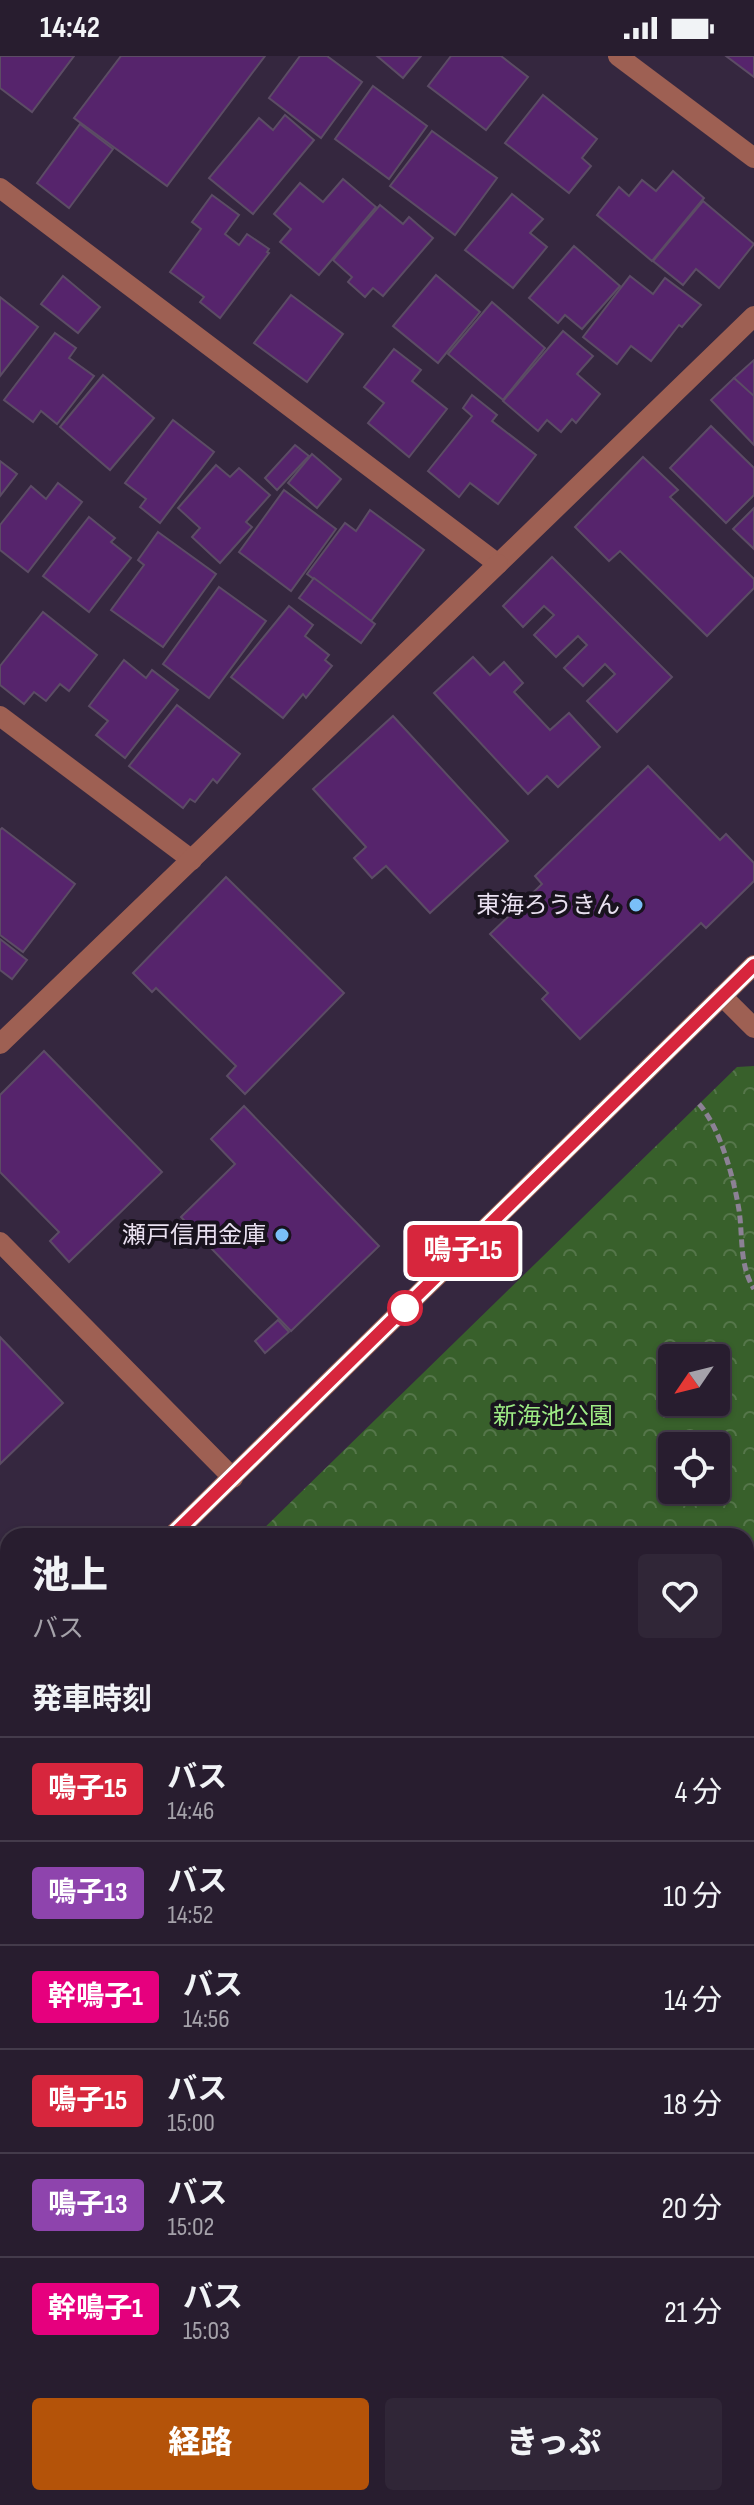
<!DOCTYPE html>
<html lang="ja">
<head>
<meta charset="utf-8">
<style>
	:root { --surface:#281d2f; --page:#302637; --text:#f1f3f6; --muted:#a5a2aa; --line:#443b4b; --accent:#b45309 }
	body { margin:0; font-family:"Sofia Sans Condensed","Noto Sans JP",sans-serif; background:var(--page); color:var(--text); height:100vh; display:flex; flex-direction:column; font-size:30px; white-space:nowrap }
	* { box-sizing:border-box; margin:0 }
	p { font-size:26px; color:var(--muted) }
	.icon { flex:none; width:44px; height:44px; fill:none; stroke:currentColor; stroke-width:2; stroke-linecap:round; stroke-linejoin:round }
	.map { position:relative; flex:1; overflow:hidden }
	.sheet { position:absolute; left:0px; top:1472px; width:754px; height:978px; display:flex; flex-direction:column; background:var(--surface); border-radius:24px 24px 0 0; box-shadow:0 2px 6px #0004,0 0 0 2px var(--line) }
	.sheet>* { flex:none }
	.badge { padding:0 16px; border-radius:6px; font-size:28px; line-height:52px }
	.needle { width:52px; rotate:235deg }
	.buttons { position:absolute; left:658px; top:1288px; display:grid; gap:16px }
	.buttons a { display:grid; place-items:center; width:72px; height:72px; border-radius:8px; background:var(--surface); box-shadow:0 2px 6px #0004,0 0 0 2px var(--line); font-size:40px }
	.map>.badge { position:absolute; translate:-50% -50%; box-shadow:0 0 0 4px #fff }
	h2 { padding:0 32px; font-size:30px; line-height:72px }
	.round { display:grid; place-items:center; flex:none; width:84px; height:84px; border-radius:8px; background:var(--page) }
	.head { display:flex; align-items:center; justify-content:space-between; height:136px; padding:0 32px }
	h1 { font-size:38px; font-weight:800; line-height:60px }
	.primary-button { display:flex; gap:16px; margin-top:auto; padding:16px 32px }
	.primary-button a { flex:1; height:92px; border-radius:8px; background:var(--accent); color:#fff; font-size:32px; font-weight:800; line-height:92px; text-align:center }
	.primary-button a+a { background:var(--page); color:var(--text) }
	ul { padding:0; list-style:none }
	li { display:flex; align-items:center; gap:24px; height:104px; padding:0 32px; border-top:2px solid var(--line) }
	li div { flex:1 }
	li b { display:block; font-size:30px }
	li em { font-style:normal }
	li .badge { min-width:88px; font-weight:700; text-align:center }
	.status { display:flex; justify-content:space-between; align-items:center; height:56px; padding:0 40px; background:var(--surface); direction:ltr }
	.status svg { height:22px; fill:currentColor }
	.map>svg:first-child { display:block }
	.park { fill:url(#park-crowns); fill-rule:evenodd }
	.building { fill:#56246c; stroke:#5c4c65; stroke-width:2 }
	.lines { fill:none; stroke-linecap:round; stroke-linejoin:round }
	.path { stroke:#8c8195; stroke-width:5; stroke-dasharray:8 4; stroke-linecap:butt }
	.minor { stroke:#9e6053; stroke-width:20 }
	.line-casing { stroke:#fff; stroke-width:18 }
	.line { stroke:#d7263d; stroke-width:12 }
	.poi-dot { fill:#7abff8; stroke:#19131e; stroke-width:3 }
	.stop-dot { fill:#fff; stroke:#d7263d; stroke-width:4 }
	.labels { text-anchor:middle; stroke-width:8; stroke-linejoin:round; paint-order:stroke }
	.poi-label { font-size:24px; fill:#e9e0f0; stroke:#19131e; text-anchor:end }
	.park-label { font-size:24px; fill:#9eec85; stroke:#19131e }
</style>
</head>
<body>
<div class="status"><b>14:42</b><svg viewBox="0 0 49 12"><path d="M0 12V9h3v3zM5 12V6h3v6zM10 12V3h3v9zM15 12V0h3v12zM26 1h20v11H26zM47 4h2v5h-2z"/></svg></div>
<div class="map">
<svg width="754" height="2449" viewBox="0 0 754 2449">
	<defs>
		<pattern id="park-crowns" width="20" height="18" patternUnits="userSpaceOnUse" patternTransform="scale(2)"><rect width="20" height="18" fill="#38602b"/><path d="M2 6a3 3 0 1 1 6 0M12 15a3 3 0 1 1 6 0" fill="none" stroke="#55764a"/></pattern>
	</defs>
	<rect width="100%" height="100%" fill="#35273f"/>
	<path class="park" d="M754,1010V2449H0V2186L8,2178V2442H746V1480H256L737,1011ZM672,1302H716V1346H672ZM672,1390H716V1434H672Z"/>
	<g class="building">
		<path d="M0,0H74L32,56L0,32Z"/>
		<path d="M121,0H265L167,130L74,62Z"/>
		<path d="M300,0H327L362,26L321,82L269,42Z"/>
		<path d="M377,0H421L403,22Z"/>
		<path d="M451,0H501L528,21L486,74L428,30Z"/>
		<path d="M726,0H754V21Z"/>
		<path d="M373,30L427,70L389,123L335,83Z"/>
		<path d="M543,39L597,83L582,102L591,110L569,137L505,87Z"/>
		<path d="M285,59L314,84L253,158L209,122L259,62L273,74Z"/>
		<path d="M80,68L113,93L69,152L37,127Z"/>
		<path d="M432,75L497,122L455,179L390,130Z"/>
		<path d="M673,115L704,142L652,205L597,159L619,131L629,140L642,124L656,135Z"/>
		<path d="M343,123L376,151L319,219L280,186L291,173L274,158L300,127L323,146Z"/>
		<path d="M512,138L543,163L530,177L547,191L513,232L465,194Z"/>
		<path d="M212,139L239,159L225,178L239,189L247,178L269,193L267,196L269,197L220,262L200,246L204,241L170,216L201,173L192,166Z"/>
		<path d="M703,145L754,188L719,232L696,213L683,229L653,205Z"/>
		<path d="M380,149L403,168L409,161L433,182L383,240L373,232L365,241L348,226L352,221L333,204Z"/>
		<path d="M574,190L620,230L582,273L565,259L558,267L529,242Z"/>
		<path d="M436,219L480,256L438,307L393,270Z"/>
		<path d="M63,220L100,251L78,277L41,248Z"/>
		<path d="M630,220L653,238L665,222L701,249L682,271L679,269L651,305L631,290L617,308L583,281Z"/>
		<path d="M291,239L343,278L307,326L254,287Z"/>
		<path d="M0,241L38,271L0,320Z"/>
		<path d="M492,246L545,292L503,344L448,298Z"/>
		<path d="M563,275L593,300L577,318L600,338L576,367L572,363L561,376L547,364L538,375L503,345Z"/>
		<path d="M55,277L76,292L69,302L94,320L57,368L41,355L33,366L4,344Z"/>
		<path d="M394,293L421,314L412,325L447,353L409,401L368,367L384,347L364,331Z"/>
		<path d="M754,304V340L753,341L734,322Z"/>
		<path d="M103,319L154,362L110,414L60,371Z"/>
		<path d="M734,322L754,340V389L711,344Z"/>
		<path d="M472,339L497,359L492,365L536,399L498,448L470,427L459,441L428,415L472,360L463,352Z"/>
		<path d="M173,364L214,396L160,467L140,451L146,443L125,427Z"/>
		<path d="M711,370L754,412V439L726,467L670,412Z"/>
		<path d="M295,389L309,400L277,434L265,422Z"/>
		<path d="M312,398L341,423L317,452L288,427Z"/>
		<path d="M643,401L678,434L670,441L754,523V532L707,580L620,495L609,505L575,471Z"/>
		<path d="M0,405L17,418L0,440Z"/>
		<path d="M216,409L230,421L239,412L270,439L246,466L252,471L220,507L192,481L200,472L178,452Z"/>
		<path d="M58,427L82,446L28,516L0,494V469L31,430L46,443Z"/>
		<path d="M284,434L336,473L291,535L239,496Z"/>
		<path d="M754,452V493L733,473Z"/>
		<path d="M370,454L424,494L371,565L307,518L345,467L356,475Z"/>
		<path d="M89,461L115,482L111,486L131,502L89,556L43,520Z"/>
		<path d="M158,476L216,518L163,591L111,554L144,509L138,504Z"/>
		<path d="M552,501L672,621L617,676L587,645L615,618L605,608L583,630L564,612L587,589L578,580L556,601L534,579L554,559L544,550L523,571L503,550Z"/>
		<path d="M314,522L375,568L361,587L299,542Z"/>
		<path d="M219,531L266,565L209,642L163,608Z"/>
		<path d="M289,550L313,569L305,580L329,599L325,604L332,610L306,642L303,638L283,662L231,621Z"/>
		<path d="M43,556L97,599L69,635L60,628L46,645L34,636L24,648L0,629V610Z"/>
		<path d="M473,601L490,619L504,606L523,627L514,636L550,674L569,657L600,691L558,731L547,720L528,738L434,637Z"/>
		<path d="M124,604L146,622L152,614L178,634L125,702L96,679L108,665L89,650Z"/>
		<path d="M177,649L240,698L217,727L213,723L195,746L190,743L183,752L129,710Z"/>
		<path d="M393,660L508,785L430,857L386,810L372,822L354,802L366,791L313,733Z"/>
		<path d="M648,710L720,784L726,778L754,807V825L706,872L701,867L580,983L542,943L548,937L490,878L542,828L535,820Z"/>
		<path d="M2,772L75,828L23,896L0,879V774Z"/>
		<path d="M226,821L344,937L245,1038L227,1020L236,1010L156,932L152,936L133,917Z"/>
		<path d="M0,883L27,904L12,923L0,914Z"/>
		<path d="M44,995L162,1116L69,1206L50,1185L59,1176L0,1116V1039Z"/>
		<path d="M244,1050L379,1190L291,1275L181,1161L235,1108L211,1083Z"/>
		<path d="M278,1264L289,1276L265,1297L255,1285Z"/>
		<path d="M0,1281L63,1347L0,1408Z"/>
		<path d="M0,1826L8,1834V1935L0,1943Z"/>
	</g>
	<g class="lines">
		<g class="path">
			<path d="M699,1048C720,1071 734,1123 739,1154C743,1180 739,1209 754,1233"/>
			<path d="M746,1502L754,1496"/>
			<path d="M746,1718L754,1722"/>
			<path d="M746,1789H754"/>
			<path d="M372,2442L378,2449"/>
		</g>
		<g class="minor">
			<path d="M618,0L754,102"/>
			<path d="M0,132L498,508L754,260"/>
			<path d="M0,660L192,804"/>
			<path d="M722,940L754,972"/>
			<path d="M0,988L498,508"/>
			<path d="M0,1186L233,1422"/>
			<path d="M172,1480L754,909"/>
			<path d="M0,1645L8,1637"/>
		</g>
	</g>
	<g class="lines">
		<g class="line-casing">
			<path id="line" d="M172,1480L754,909"/>
		</g>
		<use href="#line" class="line"/>
	</g>
	<g class="poi-dot">
		<circle cx="636" cy="849" r="8"/>
		<circle cx="282" cy="1179" r="8"/>
	</g>
	<circle class="stop-dot" cx="405" cy="1252" r="16"/>
	<g class="labels">
		<g class="poi-label">
			<text x="620" y="857">東海ろうきん</text>
			<text x="266" y="1187">瀬戸信用金庫</text>
		</g>
		<g class="park-label">
			<text x="553" y="1368">新海池公園</text>
		</g>
	</g>
</svg>
<div class="buttons">
<a><svg class="needle" viewBox="-14 -14 28 28"><path d="M0-13l5 13h-10z" fill="#e53935"/><path d="M0 13l5-13h-10z" fill="#a5a2aa"/></svg></a>
<a><svg class="icon" aria-label="locate" viewBox="0 0 24 24"><circle cx="12" cy="12" r="6"/><path d="M12 2v4M12 18v4M2 12h4M18 12h4"/></svg></a>
</div>
<b class="badge" style="left:463px;top:1195px;background:#d7263d;color:#fff">鳴子15</b>
<section class="sheet">
<div class="head"><div><h1>池上</h1><p>バス</p></div><a class="round"><svg class="icon" aria-label="heart" viewBox="0 0 24 24"><path d="M12 20l-8-8c-3-5 5-10 8-4 3-6 11-1 8 4z"/></svg></a></div>
<h2>発車時刻</h2>
<ul>
<li><span class="badge" style="background:#d7263d;color:#fff">鳴子15</span><div><b>バス</b><p>14:46</p></div><em>4 分</em></li>
<li><span class="badge" style="background:#8e44ad;color:#fff">鳴子13</span><div><b>バス</b><p>14:52</p></div><em>10 分</em></li>
<li><span class="badge" style="background:#e6007e;color:#fff">幹鳴子1</span><div><b>バス</b><p>14:56</p></div><em>14 分</em></li>
<li><span class="badge" style="background:#d7263d;color:#fff">鳴子15</span><div><b>バス</b><p>15:00</p></div><em>18 分</em></li>
<li><span class="badge" style="background:#8e44ad;color:#fff">鳴子13</span><div><b>バス</b><p>15:02</p></div><em>20 分</em></li>
<li><span class="badge" style="background:#e6007e;color:#fff">幹鳴子1</span><div><b>バス</b><p>15:03</p></div><em>21 分</em></li>
</ul>
<div class="primary-button"><a>経路</a><a>きっぷ</a></div>
</section>
</div>
</body>
</html>
